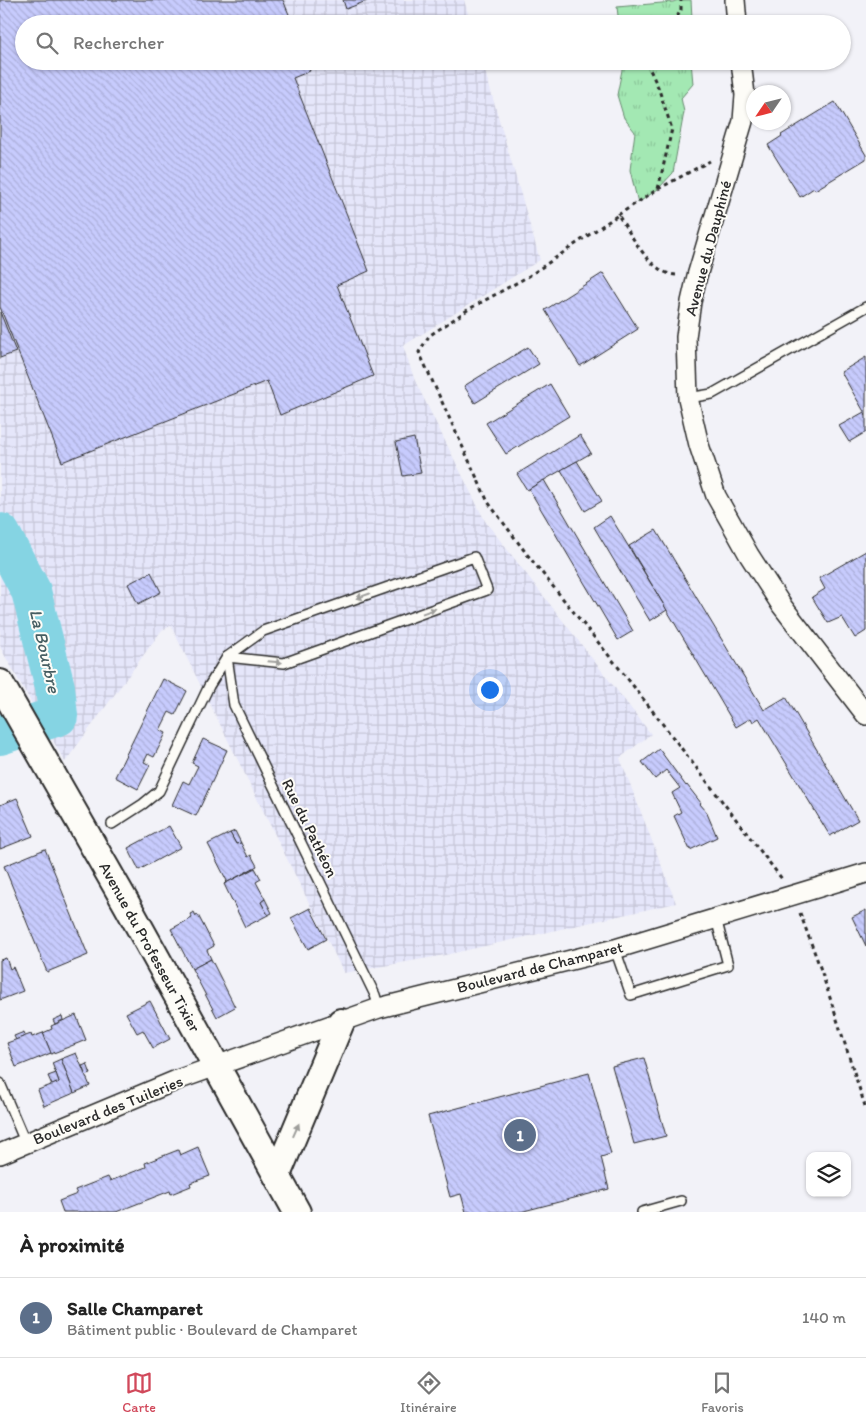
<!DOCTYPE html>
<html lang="fr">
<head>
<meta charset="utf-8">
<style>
	body { margin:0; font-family:Itim,sans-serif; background:#f2f2f2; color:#222 }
	.controls { position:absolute; right:15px; bottom:15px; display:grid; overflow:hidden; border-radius:10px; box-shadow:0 1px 4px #0004 }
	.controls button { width:45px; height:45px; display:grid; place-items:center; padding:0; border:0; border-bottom:1px solid #e0e0e0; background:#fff; color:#222; font:25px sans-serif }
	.compass { position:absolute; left:746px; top:85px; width:45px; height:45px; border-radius:50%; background:#fff; box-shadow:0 1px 4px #0004; rotate:235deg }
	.you { position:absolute; left:489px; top:689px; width:18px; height:18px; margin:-12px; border:4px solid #fff; border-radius:50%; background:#1a73e8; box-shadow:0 0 0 8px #1a73e833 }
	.badge { display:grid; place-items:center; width:32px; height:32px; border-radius:50%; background:#d1495b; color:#fff; font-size:16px; font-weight:700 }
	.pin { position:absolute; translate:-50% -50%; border:2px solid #fff; box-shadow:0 1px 5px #0006 }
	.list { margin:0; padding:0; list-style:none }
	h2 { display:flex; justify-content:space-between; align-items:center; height:65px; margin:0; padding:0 20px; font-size:21px }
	h2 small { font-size:16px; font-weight:400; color:#767676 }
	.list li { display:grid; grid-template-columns:32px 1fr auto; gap:15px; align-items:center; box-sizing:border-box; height:80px; padding:0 20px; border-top:1px solid #e0e0e0 }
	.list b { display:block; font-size:19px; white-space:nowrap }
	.list p { margin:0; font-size:16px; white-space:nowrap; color:#767676 }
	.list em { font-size:16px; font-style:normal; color:#767676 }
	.icon { flex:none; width:28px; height:28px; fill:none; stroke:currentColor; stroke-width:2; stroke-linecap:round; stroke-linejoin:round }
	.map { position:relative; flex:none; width:866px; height:1212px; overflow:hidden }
	.search { position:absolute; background:#fff; box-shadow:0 1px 4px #0004; left:15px; right:15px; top:15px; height:55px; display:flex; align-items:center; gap:12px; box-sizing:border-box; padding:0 18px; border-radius:28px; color:#767676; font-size:19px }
	.sheet { height:145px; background:#fff }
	nav { display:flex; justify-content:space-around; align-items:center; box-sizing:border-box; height:70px; border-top:1px solid #e0e0e0; background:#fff; font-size:14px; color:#767676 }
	nav a { display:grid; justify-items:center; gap:2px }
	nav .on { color:#d1495b }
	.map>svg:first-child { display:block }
	.industrial { fill:url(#industrial-grid) }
	.park { fill:url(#park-tufts); stroke:#678a6f }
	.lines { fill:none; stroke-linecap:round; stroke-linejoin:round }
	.river { stroke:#85d4e3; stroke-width:40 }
	.building { fill:url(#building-back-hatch); stroke:#2b2b2b }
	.lane-casing { stroke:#2b2b2b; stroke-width:12 }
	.street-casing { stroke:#2b2b2b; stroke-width:22 }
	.secondary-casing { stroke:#2b2b2b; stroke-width:30 }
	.path { stroke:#2b2b2b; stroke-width:3; stroke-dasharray:4 4; stroke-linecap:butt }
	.lane { stroke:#fdfcf7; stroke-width:9 }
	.street { stroke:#fdfcf7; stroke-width:19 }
	.secondary { stroke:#fdfcf7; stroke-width:26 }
	.oneway { fill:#9e9e9b }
	.labels { text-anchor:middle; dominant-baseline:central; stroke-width:4; stroke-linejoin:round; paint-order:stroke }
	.street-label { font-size:16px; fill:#2b2b2b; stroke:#fdfcf7 }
	.water-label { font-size:18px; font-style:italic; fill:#465e62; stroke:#fdfcf7 }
</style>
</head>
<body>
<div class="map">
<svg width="866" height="1212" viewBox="0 0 866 1212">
	<defs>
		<pattern id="industrial-grid" width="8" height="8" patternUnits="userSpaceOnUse" patternTransform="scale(1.25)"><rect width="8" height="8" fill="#e5e6fa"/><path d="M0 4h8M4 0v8" fill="none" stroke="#c5c5d6"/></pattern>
		<pattern id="park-tufts" width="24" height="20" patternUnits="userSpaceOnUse" patternTransform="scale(1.25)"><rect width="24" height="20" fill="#a3e8b3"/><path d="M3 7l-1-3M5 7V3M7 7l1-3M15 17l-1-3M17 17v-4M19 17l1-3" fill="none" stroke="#8cc79a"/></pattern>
		<pattern id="building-back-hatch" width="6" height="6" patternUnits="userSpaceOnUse" patternTransform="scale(1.25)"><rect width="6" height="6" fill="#c7cbfd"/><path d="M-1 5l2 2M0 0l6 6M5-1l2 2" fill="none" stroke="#abaed9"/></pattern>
	</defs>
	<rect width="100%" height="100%" fill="#f2f2f8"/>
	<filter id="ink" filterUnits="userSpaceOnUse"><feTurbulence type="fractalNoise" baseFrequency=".02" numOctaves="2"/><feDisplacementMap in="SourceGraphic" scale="10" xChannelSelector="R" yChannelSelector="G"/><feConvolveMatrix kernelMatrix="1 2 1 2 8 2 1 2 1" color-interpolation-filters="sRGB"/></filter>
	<g filter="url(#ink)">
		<!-- industrial -->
		<path class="industrial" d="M0 0H464L471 24H24V61H482L540 260 403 346 415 381 485 521 651 734 620 758 676 903 445 955 344 973 171 626 162 630 65 762 0 647Z"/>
		<!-- park -->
		<g class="park">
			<path d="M678 0H691L692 18 687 24H619L617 7 673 2Z"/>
			<path d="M629 61H691L693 84 681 98 684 112 673 173 658 189 638 203 630 170 635 132 624 118 617 95 622 70Z"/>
		</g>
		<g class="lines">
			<!-- river -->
			<path class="river" d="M0 533 31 591 55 687 58 716 0 735"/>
		</g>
		<!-- building -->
		<g class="building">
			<path d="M0 0H283L293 24H24V61H306L310 71 293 78 369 271 337 285 373 376 280 415 267 381 62 462 0 307Z"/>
			<path d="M343 0H369L346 9Z"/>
			<path d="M835 102 866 155V159L815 190 814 188 800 197 768 145 782 136 781 135Z"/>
			<path d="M603 273 638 329 580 366 545 310Z"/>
			<path d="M0 312 16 352 0 358Z"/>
			<path d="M528 347 539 364 475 403 464 386Z"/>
			<path d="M866 357V415L841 372Z"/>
			<path d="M550 384 569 416 506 454 486 423Z"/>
			<path d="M864 412 866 415V432L849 442 839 426Z"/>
			<path d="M580 435 591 453 527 490 517 474Z"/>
			<path d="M414 438 421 473 403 476 396 442Z"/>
			<path d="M577 461 602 501 585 511 561 470Z"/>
			<path d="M544 480 633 631 618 640 529 489Z"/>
			<path d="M610 516 667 610 650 621 594 527Z"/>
			<path d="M656 530 764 710 786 697 858 820 830 836 759 718 753 722 751 718 736 727 629 546Z"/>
			<path d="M866 551V631L855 638 842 617 828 623 812 597 825 589 819 578Z"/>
			<path d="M151 572 161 592 138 604 128 584Z"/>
			<path d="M163 679 187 691 175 715 169 712 160 730 166 733 154 757 148 754 144 762 150 765 138 789 115 777Z"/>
			<path d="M203 739 227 750 196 816 172 805 183 781 189 784 198 766 192 763Z"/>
			<path d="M659 749 686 786 687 785 701 803 700 804 706 811 717 837 690 850 674 816 681 812 672 793 680 788 666 770 655 779 642 762Z"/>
			<path d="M17 798 33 836 0 849V805Z"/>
			<path d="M169 826 181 847 139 870 128 848Z"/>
			<path d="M235 831 241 843 236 844 230 833Z"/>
			<path d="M230 833 236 844 241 843 248 857 251 855 257 866 224 884 227 881 208 844Z"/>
			<path d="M45 849 88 955 47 972 4 866Z"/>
			<path d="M255 868 261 879 256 882 265 899 261 902 268 915 245 927 224 884Z"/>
			<path d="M265 899 272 913 268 915 261 902Z"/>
			<path d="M310 908 326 939 308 949 291 918Z"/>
			<path d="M866 910V946L852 917Z"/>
			<path d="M194 912 196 916 198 915 214 946 207 950 211 959 192 969 171 929 192 918 190 914Z"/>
			<path d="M6 958 10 969 13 967 23 991 0 1000V960Z"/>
			<path d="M211 959 235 1007 217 1017 192 969Z"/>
			<path d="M150 1001 170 1039 153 1048 143 1030 137 1033 126 1013Z"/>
			<path d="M76 1015 86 1040 51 1054 43 1033 52 1029 51 1026Z"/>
			<path d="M62 1016 63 1020 55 1024 53 1020Z"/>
			<path d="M24 1032 25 1036 16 1040 14 1036Z"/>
			<path d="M43 1033 51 1053 16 1067 7 1043 31 1034 32 1037Z"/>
			<path d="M76 1053 90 1086 74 1093 61 1059Z"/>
			<path d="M644 1058 666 1136 634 1144 612 1066Z"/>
			<path d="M61 1059 74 1093 44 1106 38 1090 59 1082 52 1063Z"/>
			<path d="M87 1064 91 1074 86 1076 82 1066Z"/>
			<path d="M56 1073 59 1082 52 1085 48 1076Z"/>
			<path d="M589 1073 611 1154 601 1157 609 1189 520 1212H466L461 1194 450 1197 428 1116Z"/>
			<path d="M198 1147 210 1176 190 1183 191 1186 171 1194 170 1191 116 1212H63L59 1201 77 1194 75 1190 108 1177 110 1181 146 1167 145 1163 178 1150 180 1155Z"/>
		</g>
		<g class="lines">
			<defs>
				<g id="lane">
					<path d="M688 398 712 394 866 307"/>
					<path d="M227 657 234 705 375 995 379 1008"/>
					<path d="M112 824 143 804 159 791 209 686 227 657 263 631 474 557 487 590 284 663 227 657"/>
					<path d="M615 949 631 995 728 965 716 918"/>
					<path d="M0 1083 26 1144"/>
					<path d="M642 1212 681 1201"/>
				</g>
				<g id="street">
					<path d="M735 0 737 24"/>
					<path d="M741 61 745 95 743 121 697 276 691 302 686 337 688 398 699 445 716 496 749 555 782 606 866 715"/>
					<path d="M0 1154 177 1080 379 1008 615 949 866 873"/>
				</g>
				<g id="secondary">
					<path d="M0 683 126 903 297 1212"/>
					<path d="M277 1175 341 1022"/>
				</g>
			</defs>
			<!-- lane casing -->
			<use href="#lane" class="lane-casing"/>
			<!-- street casing -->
			<use href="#street" class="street-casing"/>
			<!-- secondary casing -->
			<use href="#secondary" class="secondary-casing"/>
			<!-- path -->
			<g class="path">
				<path d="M673 24 681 10V0"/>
				<path d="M658 189 710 161"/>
				<path d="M618 215 658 189 672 129 658 87 646 61"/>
				<path d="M676 275C650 274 632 235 618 215L529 276 469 309 429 336 419 352 488 502 526 553 631 683 782 879"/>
				<path d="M800 913 821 970 866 1109"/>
			</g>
			<!-- lane -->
			<use href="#lane" class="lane"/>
			<!-- street -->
			<use href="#street" class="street"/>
			<!-- secondary -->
			<use href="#secondary" class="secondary"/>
		</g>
		<!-- one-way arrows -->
		<defs><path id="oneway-solid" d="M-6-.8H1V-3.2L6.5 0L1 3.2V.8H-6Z" transform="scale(1.25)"/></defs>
		<g class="oneway">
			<use href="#oneway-solid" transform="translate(363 596) rotate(161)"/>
			<use href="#oneway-solid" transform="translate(429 611) rotate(-20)"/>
			<use href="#oneway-solid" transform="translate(275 662) rotate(5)"/>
			<use href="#oneway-solid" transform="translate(296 1130) rotate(-66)"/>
		</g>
	</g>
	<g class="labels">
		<!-- street labels -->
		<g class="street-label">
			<text transform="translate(708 248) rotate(-75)">Avenue du Dauphiné</text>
			<text transform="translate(310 828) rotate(64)">Rue du Pathéon</text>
			<text transform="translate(150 947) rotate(61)">Avenue du Professeur Tixier</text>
			<text transform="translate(540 967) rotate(-14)">Boulevard de Champaret</text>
			<text transform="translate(108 1110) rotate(-22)">Boulevard des Tuileries</text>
		</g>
		<!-- water labels -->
		<g class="water-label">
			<text transform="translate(45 651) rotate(77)">La Bourbre</text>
		</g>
	</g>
</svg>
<div class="controls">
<button><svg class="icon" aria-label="layers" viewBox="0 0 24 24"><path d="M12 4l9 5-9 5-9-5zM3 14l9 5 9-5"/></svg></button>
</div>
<svg class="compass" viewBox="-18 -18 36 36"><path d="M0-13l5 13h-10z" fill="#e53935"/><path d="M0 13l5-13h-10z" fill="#767676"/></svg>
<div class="you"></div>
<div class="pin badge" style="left:520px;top:1135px;background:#5c6f8a">1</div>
<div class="search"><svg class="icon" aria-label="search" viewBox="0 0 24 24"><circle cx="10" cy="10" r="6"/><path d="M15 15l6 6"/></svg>Rechercher</div>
</div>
<section class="sheet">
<h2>À proximité<small></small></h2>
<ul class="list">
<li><span class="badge" style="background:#5c6f8a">1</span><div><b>Salle Champaret</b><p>Bâtiment public · Boulevard de Champaret</p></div><em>140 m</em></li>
</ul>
</section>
<nav>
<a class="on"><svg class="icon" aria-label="map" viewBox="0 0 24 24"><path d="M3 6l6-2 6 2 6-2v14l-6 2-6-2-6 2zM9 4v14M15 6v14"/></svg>Carte</a>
<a><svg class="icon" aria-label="directions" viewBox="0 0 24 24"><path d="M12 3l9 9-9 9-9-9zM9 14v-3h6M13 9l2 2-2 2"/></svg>Itinéraire</a>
<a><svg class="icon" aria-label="saved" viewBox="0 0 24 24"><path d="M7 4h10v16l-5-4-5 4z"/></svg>Favoris</a>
</nav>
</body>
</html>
